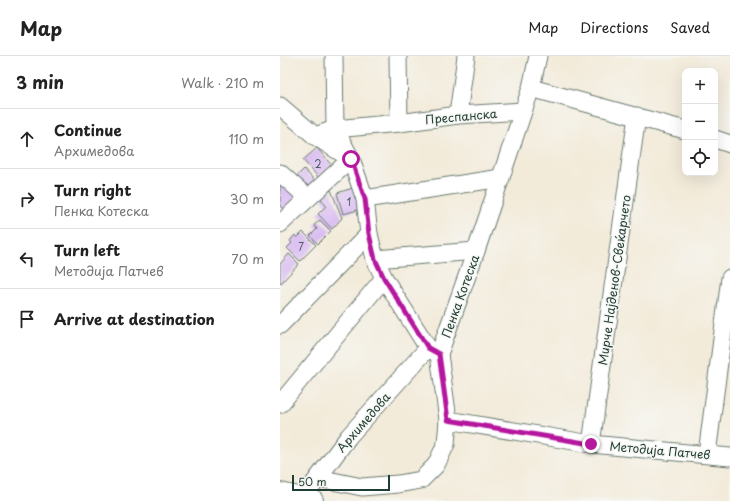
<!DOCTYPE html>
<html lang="en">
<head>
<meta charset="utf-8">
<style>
	body { margin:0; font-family:"Playpen Sans",sans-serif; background:#f6f6f6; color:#222 }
	.controls { position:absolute; right:12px; top:12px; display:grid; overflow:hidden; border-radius:8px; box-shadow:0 4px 16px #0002 }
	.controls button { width:36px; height:36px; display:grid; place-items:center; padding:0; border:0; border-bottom:1px solid #e0e0e0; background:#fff; color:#222; font:20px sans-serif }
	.scale { position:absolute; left:12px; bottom:10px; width:98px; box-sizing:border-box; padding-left:4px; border:2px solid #1f3d34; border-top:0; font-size:11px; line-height:14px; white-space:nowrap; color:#1f3d34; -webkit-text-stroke:3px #f6f6f2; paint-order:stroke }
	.stop { position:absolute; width:12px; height:12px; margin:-9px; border:3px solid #b5179e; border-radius:50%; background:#fff }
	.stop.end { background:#b5179e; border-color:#fff; box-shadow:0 1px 4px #0008 }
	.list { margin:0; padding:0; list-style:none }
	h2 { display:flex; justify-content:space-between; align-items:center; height:52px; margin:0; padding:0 16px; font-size:17px }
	h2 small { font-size:13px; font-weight:400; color:#767676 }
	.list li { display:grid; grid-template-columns:26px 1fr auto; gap:12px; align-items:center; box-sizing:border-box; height:60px; padding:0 16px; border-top:1px solid #e0e0e0 }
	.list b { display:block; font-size:15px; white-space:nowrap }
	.list p { margin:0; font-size:13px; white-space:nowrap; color:#767676 }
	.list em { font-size:13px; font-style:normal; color:#767676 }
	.icon { flex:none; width:22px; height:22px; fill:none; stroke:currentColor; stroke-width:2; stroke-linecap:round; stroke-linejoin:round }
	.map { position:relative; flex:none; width:450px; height:445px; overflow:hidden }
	header { display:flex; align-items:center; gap:24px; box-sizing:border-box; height:56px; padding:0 20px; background:#fff; border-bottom:1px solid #e0e0e0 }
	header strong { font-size:19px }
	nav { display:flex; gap:22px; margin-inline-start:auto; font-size:14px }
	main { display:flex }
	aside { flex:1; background:#fff }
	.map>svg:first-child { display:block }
	.building { fill:#d4b2f1 }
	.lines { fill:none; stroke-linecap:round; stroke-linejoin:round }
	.minor-casing { stroke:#697a6e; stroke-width:19 }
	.major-casing { stroke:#697a6e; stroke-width:24 }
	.minor { stroke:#fff; stroke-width:17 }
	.major { stroke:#fff; stroke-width:22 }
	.route { stroke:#b5179e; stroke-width:5 }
	.labels { text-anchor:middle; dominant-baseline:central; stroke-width:3; stroke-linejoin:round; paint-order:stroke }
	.number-label { font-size:10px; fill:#4c5a63 }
	.street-label { font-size:12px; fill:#1f3d34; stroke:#f6f6f2 }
</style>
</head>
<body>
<header>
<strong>Map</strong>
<nav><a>Map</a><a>Directions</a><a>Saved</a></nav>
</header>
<main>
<aside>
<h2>3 min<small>Walk · 210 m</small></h2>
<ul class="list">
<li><svg class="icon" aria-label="ahead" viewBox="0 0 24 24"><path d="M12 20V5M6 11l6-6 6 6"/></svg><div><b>Continue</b><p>Архимедова</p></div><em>110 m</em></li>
<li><svg class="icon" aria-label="right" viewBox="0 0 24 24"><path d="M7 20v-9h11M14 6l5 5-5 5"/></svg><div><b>Turn right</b><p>Пенка Котеска</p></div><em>30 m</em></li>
<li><svg class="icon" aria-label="left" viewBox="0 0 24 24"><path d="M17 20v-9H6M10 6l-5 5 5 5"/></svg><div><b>Turn left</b><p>Методиjа Патчев</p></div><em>70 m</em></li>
<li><svg class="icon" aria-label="arrive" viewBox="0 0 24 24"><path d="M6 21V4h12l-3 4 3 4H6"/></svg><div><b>Arrive at destination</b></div></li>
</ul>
</aside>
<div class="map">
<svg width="450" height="445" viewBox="0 0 450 445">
	<rect width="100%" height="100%" fill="#f6f6f2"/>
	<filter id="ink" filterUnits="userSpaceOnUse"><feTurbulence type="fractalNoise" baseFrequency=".025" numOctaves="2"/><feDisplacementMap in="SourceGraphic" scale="8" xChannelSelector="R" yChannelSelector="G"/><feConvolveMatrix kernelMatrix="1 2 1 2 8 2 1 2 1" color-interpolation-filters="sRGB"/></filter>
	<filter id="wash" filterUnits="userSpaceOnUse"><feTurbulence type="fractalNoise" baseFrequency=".012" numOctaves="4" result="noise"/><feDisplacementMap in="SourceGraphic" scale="16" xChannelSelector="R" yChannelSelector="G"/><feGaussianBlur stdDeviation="0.9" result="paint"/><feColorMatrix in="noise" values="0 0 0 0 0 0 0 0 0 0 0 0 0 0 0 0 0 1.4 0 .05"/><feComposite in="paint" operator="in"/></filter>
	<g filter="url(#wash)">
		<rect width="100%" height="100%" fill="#f3ebda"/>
		<g id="blocks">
			<!-- building -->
			<g class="building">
				<path d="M37 92 53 111 40 123 23 104Z"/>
				<path d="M24 113 36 126 24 137 12 125Z"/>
				<path d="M4 127 19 142 5 155 0 150V130Z"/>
				<path d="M76 131 82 153 63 158 57 137Z"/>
				<path d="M51 134 62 162 52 173 38 158 46 150 40 141Z"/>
				<path d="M40 164 51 175 38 188 30 180 37 173 34 169Z"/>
				<path d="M23 176 36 189 20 205 7 192 12 187 10 185 15 179 17 182Z"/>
				<path d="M9 198 19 208 1 227 0 226V208Z"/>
			</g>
		</g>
	</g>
	<g filter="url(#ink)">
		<use href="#blocks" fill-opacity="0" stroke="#697a6e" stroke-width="1"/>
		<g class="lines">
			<defs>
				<g id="minor">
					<path d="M54 0 55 73 71 103 85 143 89 178 95 203 104 222 148 292 159 298"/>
					<path d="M118 0 119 67"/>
					<path d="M251 32 405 74"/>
					<path d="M0 50 35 80 71 103 0 168"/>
					<path d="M178 59 186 0"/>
					<path d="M35 80 55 73 119 67 178 59 243 55"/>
					<path d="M435 83 450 88"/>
					<path d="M0 117 28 142"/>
					<path d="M85 143 221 122"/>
					<path d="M95 203 196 195"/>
					<path d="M0 269 89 178"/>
					<path d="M0 348 104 222"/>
					<path d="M168 364 311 388 450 401"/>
					<path d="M311 388 357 60"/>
					<path d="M427 398 450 222"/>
					<path d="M38 422 82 431 118 428 141 424 156 409 166 388 168 364 159 298 196 195 251 32 258 0"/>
					<path d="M32 430 69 380 148 292"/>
				</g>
				<path id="major" d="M0 438 32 445"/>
			</defs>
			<!-- minor casing -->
			<use href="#minor" class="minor-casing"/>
			<!-- major casing -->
			<use href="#major" class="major-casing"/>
			<!-- minor -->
			<use href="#minor" class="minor"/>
			<!-- major -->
			<use href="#major" class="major"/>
		</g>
	</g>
	<g class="lines" filter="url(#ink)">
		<!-- route -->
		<path class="route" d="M71 103 85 143 89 178 95 203 104 222 148 292 159 298 168 364 311 388"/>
	</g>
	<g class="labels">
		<!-- number labels -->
		<g class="number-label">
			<text x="38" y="107">2</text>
			<text x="69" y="145">1</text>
			<text x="21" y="190">7</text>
		</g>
		<!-- street labels -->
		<g class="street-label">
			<text transform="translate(181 60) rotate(-5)">Преспанска</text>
			<text transform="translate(334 224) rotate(-82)">Мирче Најденов-Свеќарчето</text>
			<text transform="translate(180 240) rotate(-70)">Пенка Котеска</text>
			<text transform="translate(83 366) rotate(-49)">Архимедова</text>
			<text transform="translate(380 394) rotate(5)">Методиjа Патчев</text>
		</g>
	</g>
</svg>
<div class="controls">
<button>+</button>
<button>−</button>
<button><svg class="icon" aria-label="locate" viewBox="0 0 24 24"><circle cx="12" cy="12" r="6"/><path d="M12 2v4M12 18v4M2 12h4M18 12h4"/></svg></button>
</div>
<div class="scale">50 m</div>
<div class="stop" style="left:71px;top:103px"></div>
<div class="stop end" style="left:311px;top:388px"></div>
</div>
</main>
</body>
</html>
